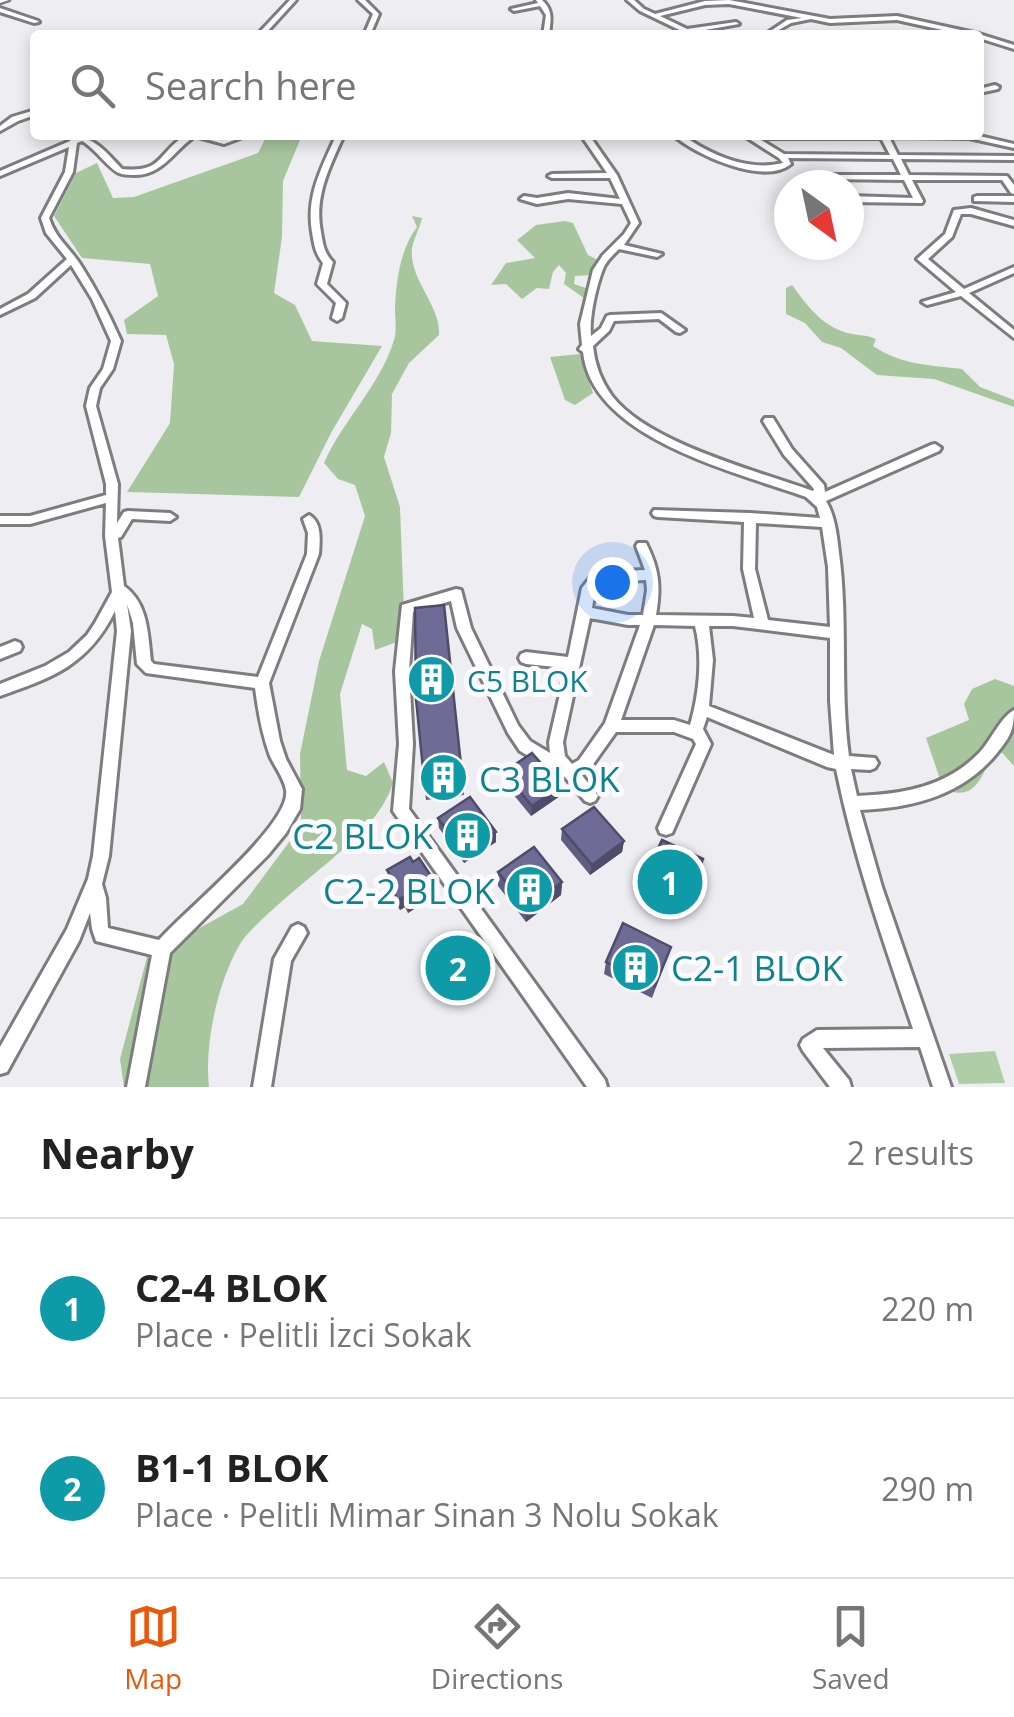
<!DOCTYPE html>
<html lang="en">
<head>
<meta charset="utf-8">
<style>
	body { margin:0; font-family:"Open Sans",sans-serif; background:#f2f2f2; color:#222 }
	.compass { position:absolute; left:774px; top:170px; width:90px; height:90px; border-radius:50%; background:#fff; box-shadow:0 5px 15px #0003; rotate:147deg }
	.you { position:absolute; left:612px; top:582px; width:35px; height:35px; margin:-25px; border:8px solid #fff; border-radius:50%; background:#1a73e8; box-shadow:0 0 0 15px #1a73e833 }
	.badge { display:grid; place-items:center; width:65px; height:65px; border-radius:50%; background:#ea580c; color:#fff; font-size:32px; font-weight:700 }
	.pin { position:absolute; translate:-50% -50%; border:5px solid #fff; box-shadow:0 2px 10px #0006 }
	.list { margin:0; padding:0; list-style:none }
	h2 { display:flex; justify-content:space-between; align-items:center; height:130px; margin:0; padding:0 40px; font-size:42px }
	h2 small { font-size:32px; font-weight:400; color:#767676 }
	.list li { display:grid; grid-template-columns:65px 1fr auto; gap:30px; align-items:center; box-sizing:border-box; height:180px; padding:0 40px; border-top:2px solid #e0e0e0 }
	.list b { display:block; font-size:38px; white-space:nowrap }
	.list p { margin:0; font-size:32px; white-space:nowrap; color:#767676 }
	.list em { font-size:32px; font-style:normal; color:#767676 }
	.icon { flex:none; width:55px; height:55px; fill:none; stroke:currentColor; stroke-width:2; stroke-linecap:round; stroke-linejoin:round }
	.map { position:relative; flex:none; width:1014px; height:1087px; overflow:hidden }
	.search { position:absolute; background:#fff; box-shadow:0 5px 15px #0003; left:30px; right:30px; top:30px; height:110px; display:flex; align-items:center; gap:25px; box-sizing:border-box; padding:0 35px; border-radius:10px; color:#767676; font-size:38px }
	.sheet { height:490px; background:#fff }
	nav { display:flex; justify-content:space-around; align-items:center; box-sizing:border-box; height:140px; border-top:2px solid #e0e0e0; background:#fff; font-size:28px; color:#767676 }
	nav a { display:grid; justify-items:center; gap:5px }
	nav .on { color:#ea580c }
	.map>svg:first-child { display:block }
	.green { fill:#afcda6 }
	.forest { fill:#a8c69e }
	.lines { fill:none; stroke-linecap:round; stroke-linejoin:round }
	.minor-casing { stroke:#7d7d80; stroke-width:6 }
	.major-casing { stroke:#7d7d80; stroke-width:5 }
	.minor { fill:#fff; fill-rule:evenodd }
	.major { fill:#fff; fill-rule:evenodd }
	.wall { fill:#5f5d81 }
	.shaded-wall { fill:#4d4c69 }
	.building { fill:#6e6c96; stroke:#4d4c69; stroke-width:2.5 }
	.labels { text-anchor:middle; dominant-baseline:central; stroke-width:10; stroke-linejoin:round; paint-order:stroke }
	.culture-label { font-size:30px; fill:#0d838f; stroke:#fbfbff; text-anchor:start }
	.near-culture-label { font-size:35px; fill:#0d838f; stroke:#fbfbff; text-anchor:start }
</style>
</head>
<body>
<div class="map">
<svg width="1014" height="1087" viewBox="0 0 1014 1087">
	<rect width="100%" height="100%" fill="#eeeef2"/>
	<!-- green -->
	<path class="green" d="M995 1051 1005 1083 959 1084 949 1054Z"/>
	<!-- forest -->
	<g class="forest">
		<path d="M267 135H302L283 181 282 237 274 293 295 305 312 341 382 346 331 433 299 497 127 492 170 423 174 364 166 335 127 334 124 320 158 296 150 264 82 258 54 216 76 173 97 163 113 198 134 197 258 153Z"/>
		<path d="M412 216 422 218C420 228 413 240 412 249 409 280 441 305 439 335L409 363 392 394 391 433 384 457 400 507 404 610 397 642 375 650 372 629 362 624 340 694 347 770 366 776 384 762 393 783C383 815 356 838 331 860 312 876 250 926 240 944 218 982 204 1044 209 1087H124L120 1059 147 957 243 904 301 826 300 754 319 661 365 516 355 485 338 479 324 463C343 420 380 386 394 340 397 331 395 319 395 309 396 282 400 249 417 227Z"/>
		<path d="M565 221 573 223 588 255 598 260 591 275 575 276 574 284 589 289 584 298 564 284 566 273 559 265 553 272 549 289 537 288 522 299 506 284 491 285 506 263 535 258 517 240 536 225Z"/>
		<path d="M792 285C809 308 824 329 853 334 863 336 867 335 876 339L873 346C901 365 930 365 962 369L980 387 1014 400V407L934 379 877 375 841 348 822 342 805 323 786 314V288Z"/>
		<path d="M580 354 593 393 575 405 565 400 550 357Z"/>
		<path d="M995 679 1014 686V766L997 747C983 769 978 806 943 788L926 738 969 720 964 704 972 689Z"/>
	</g>
	<g class="lines">
		<defs>
			<g id="minor">
				<path d="M290 0H296L264 35H257Z"/>
				<path d="M358 0H365L379 14 370 35H364L373 14Z"/>
				<path d="M536 0H542C553 10 551 20 549 35H543L546 15 540 6 514 11 511 9 538 3Z"/>
				<path d="M627 0H634L644 9 655 14 705 1 729 0 830 19 897 16 979 34 1014 45V49L979 38V35H965L897 20 830 23 811 19 791 23 777 31 788 35H777L769 32 787 20 802 18 729 4 705 5 660 16 687 29 736 22 739 24 694 32 698 35H690L640 11Z"/>
				<path d="M0 8 38 21 39 22 34 23 0 12Z"/>
				<path d="M995 85 999 87 998 89 979 93V89Z"/>
				<path d="M35 110V115L18 121 0 131V126L12 117Z"/>
				<path d="M186 135H207L224 140 237 135H248L224 144 195 136C174 150 163 175 135 175 130 175 124 175 119 173 108 168 96 149 82 141L77 143 73 172 49 218C56 239 68 246 80 264 96 289 109 314 121 341L113 369 100 388 96 406 118 484 117 523 124 512 128 511 170 513 176 517 170 521 132 519 121 537 118 538 124 586C148 603 148 634 151 661L154 664 258 677 307 554 308 533 303 519 309 515C322 522 320 540 319 554L269 683 280 741 286 759 302 789 300 809 286 833 268 855 170 953 145 1087H127L152 955 96 941 92 929 90 913 79 941 7 1072 0 1074V1047L67 929 88 879 93 856 117 631 115 611C88 665 54 677 0 696V684L45 666 69 652 87 635 95 623 112 592 105 536 106 503 30 524H0V516H30L106 495V484L86 406 90 388 103 369 111 341 92 299 71 265 35 298 0 315V309L28 294 67 259 46 233 41 218 65 172 69 147 0 176V171L70 141 71 136C94 136 106 152 122 169 164 173 157 153 186 135ZM127 604 133 623 137 664 146 673 255 688C258 711 262 734 270 756 275 767 284 778 286 790 292 824 183 912 159 940L108 928 106 898 102 884 109 856 131 631Z"/>
				<path d="M332 135H341L343 137C329 168 314 197 321 232 323 244 324 253 333 262L327 284 346 303 342 318 337 321 332 318 336 303 317 284 323 263C315 253 314 244 312 232 306 197 321 169 335 138Z"/>
				<path d="M581 135H589L617 175 639 223 624 245 662 254 657 257 619 249C613 255 606 261 603 269 596 287 589 318 591 336L601 328 607 316 610 315 661 313 685 330 680 333 676 332 659 319 614 321 609 331 593 346C595 365 601 381 612 396 648 443 757 471 813 491L814 489 784 455 763 421 765 418H773L792 449 824 485 825 492 931 445 935 444 941 448 939 451 826 501C835 516 837 535 839 553 848 620 840 689 849 756L875 758 878 763 875 768 870 770 851 769 857 796C903 794 947 787 980 752 992 739 1000 718 1014 710 1014 730 1010 737 997 753 963 795 913 808 860 810L882 887 951 1087H933L920 1047 823 1048 849 1080 851 1087H830L803 1051 800 1045 803 1039 817 1030 913 1029C884 943 854 858 836 769L827 767 707 717 703 729 711 744 672 833 666 835 660 833 658 828 696 744 693 739 674 732H616L589 770 581 774 598 796 595 801 590 803 585 801 565 777 520 751 508 733 457 628 451 601 413 612 409 671 413 744 409 809 605 1080 607 1087H587L393 811 399 744 395 671 402 605 456 589 461 590 471 628 518 725 530 741 550 753 549 742 566 668 526 664 521 662 519 658 521 654 526 652 568 657 582 588 593 574 598 572 645 570 636 546 638 543H646C659 569 661 586 656 615L733 616 754 618 743 569 744 522 658 517 654 516 652 513 654 510 750 513 820 518 817 507 806 497C737 472 592 439 583 352L579 349 582 345 580 324 593 270 603 255 624 234 631 223 622 204 568 199 537 204 520 199 524 196 537 198 568 193 620 199 610 178H552L548 176 552 174 607 173ZM756 523 822 527 828 567 830 627 768 620 755 569ZM646 580 647 590 643 615H628L592 608 595 589 602 582ZM590 618 628 625H640L605 723 579 760 572 764 565 756 563 742ZM654 625 695 626C703 657 699 694 690 725L674 720H621ZM709 626H733L830 638V701L834 755 709 706 713 660Z"/>
				<path d="M673 135C685 135 692 142 703 148 727 161 756 170 783 163L779 158 743 135H975L1014 144V148L969 138 889 137 898 155 1014 156V160L901 159 909 175 1007 176 1014 185V194L1011 193 1002 180H912L923 201 922 203 849 202V196L913 198 904 180 823 179 819 177 823 175H901L893 159 788 158 791 164C764 186 696 155 673 135ZM758 138H881L890 155 784 154Z"/>
				<path d="M977 196H1014V202L974 201V197Z"/>
				<path d="M971 208 1014 220V226L971 214H961L952 237 928 259 964 289 1014 267V273L969 293 1014 330V338L961 296 927 305 922 302 956 292 917 259 945 234 954 210Z"/>
				<path d="M15 641 20 643 22 647 20 651 0 659V647Z"/>
				<path d="M298 924 304 927 307 933 291 961 271 1087H253L274 959 292 927Z"/>
			</g>
			<path id="major" d="M0 0H9L0 3Z"/>
		</defs>
		<!-- minor casing -->
		<use href="#minor" class="minor-casing"/>
		<!-- major casing -->
		<use href="#major" class="major-casing"/>
		<!-- minor -->
		<use href="#minor" class="minor"/>
		<!-- major -->
		<use href="#major" class="major"/>
	</g>
	<!-- wall -->
	<g class="wall">
		<path d="M444 605 464 795 426 800 416 699Z"/>
		<path d="M504 772 561 786 560 796 531 816 504 783Z"/>
		<path d="M438 818 496 832V842L464 863 439 828Z"/>
		<path d="M562 829 624 841 622 852 590 875 561 840Z"/>
		<path d="M387 870 434 889 430 891 431 898 408 913 405 907 400 910 386 888 384 878 388 875Z"/>
		<path d="M498 872 562 882 561 895 526 922 498 886Z"/>
		<path d="M699 872 683 912 641 892 644 879Z"/>
		<path d="M461 938 483 957V966L481 968V977L457 993 453 986 448 990 433 965 432 956 435 953 434 948Z"/>
		<path d="M671 947 652 998 604 974 606 962Z"/>
	</g>
	<!-- shaded-wall -->
	<g class="shaded-wall">
		<path d="M561 786 560 796 531 816 532 806Z"/>
		<path d="M496 832V842L464 863 463 853Z"/>
		<path d="M624 841 622 852 590 875 592 865Z"/>
		<path d="M433 879 434 889 430 891 431 898 408 913 407 903 427 883Z"/>
		<path d="M562 882 561 895 526 922V909Z"/>
		<path d="M403 897 405 907 400 910 398 900Z"/>
		<path d="M483 957V966L481 968V977L457 993 456 984 477 961Z"/>
		<path d="M452 977 453 986 448 990 447 981Z"/>
	</g>
	<!-- building -->
	<g class="building">
		<path d="M444 605 463 784 425 789 416 699 415 608Z"/>
		<path d="M532 753 561 786 532 806 504 772Z"/>
		<path d="M470 797 496 832 463 853 438 818Z"/>
		<path d="M594 807 624 841 592 865 562 829Z"/>
		<path d="M662 840 703 859 687 899 644 879Z"/>
		<path d="M534 847 562 882 526 909 498 872Z"/>
		<path d="M410 857 413 862 419 858 433 879 427 883 430 888 407 903 403 897 398 900 384 878 390 875 387 870Z"/>
		<path d="M623 923 671 947 655 986 606 962Z"/>
		<path d="M458 932 461 938 468 934 483 957 477 961 481 968 456 984 452 977 447 981 432 956 437 952 434 948Z"/>
	</g>
	<!-- icons -->
	<defs>
		<symbol id="building-disc" viewBox="-11 -11 22 22"><circle r="9.5" fill="#0f9aa8" stroke="#fbfbff"/><path d="M-4-6H4V6H1V3H-1V6H-4ZM-2.5-4.3h1.7v1.8h-1.7ZM.8-4.3h1.7v1.8H.8ZM-2.5-1h1.7V.8h-1.7ZM.8-1h1.7V.8H.8Z" fill="#fff"/></symbol>
	</defs>
	<g fill-rule="evenodd">
		<use href="#building-disc" x="404" y="652" width="55" height="55"/>
		<use href="#building-disc" x="416" y="750" width="55" height="55"/>
		<use href="#building-disc" x="440" y="808" width="55" height="55"/>
		<use href="#building-disc" x="502" y="862" width="55" height="55"/>
		<use href="#building-disc" x="608" y="940" width="55" height="55"/>
	</g>
	<g class="labels">
		<!-- culture labels -->
		<g class="culture-label">
			<text x="467" y="680">C5 BLOK</text>
		</g>
		<!-- near-culture labels -->
		<g class="near-culture-label">
			<text x="479" y="778">C3 BLOK</text>
			<text x="433" y="835" text-anchor="end">C2 BLOK</text>
			<text x="495" y="890" text-anchor="end">C2-2 BLOK</text>
			<text x="671" y="967">C2-1 BLOK</text>
		</g>
	</g>
</svg>
<svg class="compass" viewBox="-18 -18 36 36"><path d="M0-13l5 13h-10z" fill="#e53935"/><path d="M0 13l5-13h-10z" fill="#767676"/></svg>
<div class="you"></div>
<div class="pin badge" style="left:670px;top:882px;background:#0f9aa8">1</div>
<div class="pin badge" style="left:458px;top:968px;background:#0f9aa8">2</div>
<div class="search"><svg class="icon" aria-label="search" viewBox="0 0 24 24"><circle cx="10" cy="10" r="6"/><path d="M15 15l6 6"/></svg>Search here</div>
</div>
<section class="sheet">
<h2>Nearby<small>2 results</small></h2>
<ul class="list">
<li><span class="badge" style="background:#0f9aa8">1</span><div><b>C2-4 BLOK</b><p>Place · Pelitli İzci Sokak</p></div><em>220 m</em></li>
<li><span class="badge" style="background:#0f9aa8">2</span><div><b>B1-1 BLOK</b><p>Place · Pelitli Mimar Sinan 3 Nolu Sokak</p></div><em>290 m</em></li>
</ul>
</section>
<nav>
<a class="on"><svg class="icon" aria-label="map" viewBox="0 0 24 24"><path d="M3 6l6-2 6 2 6-2v14l-6 2-6-2-6 2zM9 4v14M15 6v14"/></svg>Map</a>
<a><svg class="icon" aria-label="directions" viewBox="0 0 24 24"><path d="M12 3l9 9-9 9-9-9zM9 14v-3h6M13 9l2 2-2 2"/></svg>Directions</a>
<a><svg class="icon" aria-label="saved" viewBox="0 0 24 24"><path d="M7 4h10v16l-5-4-5 4z"/></svg>Saved</a>
</nav>
</body>
</html>
